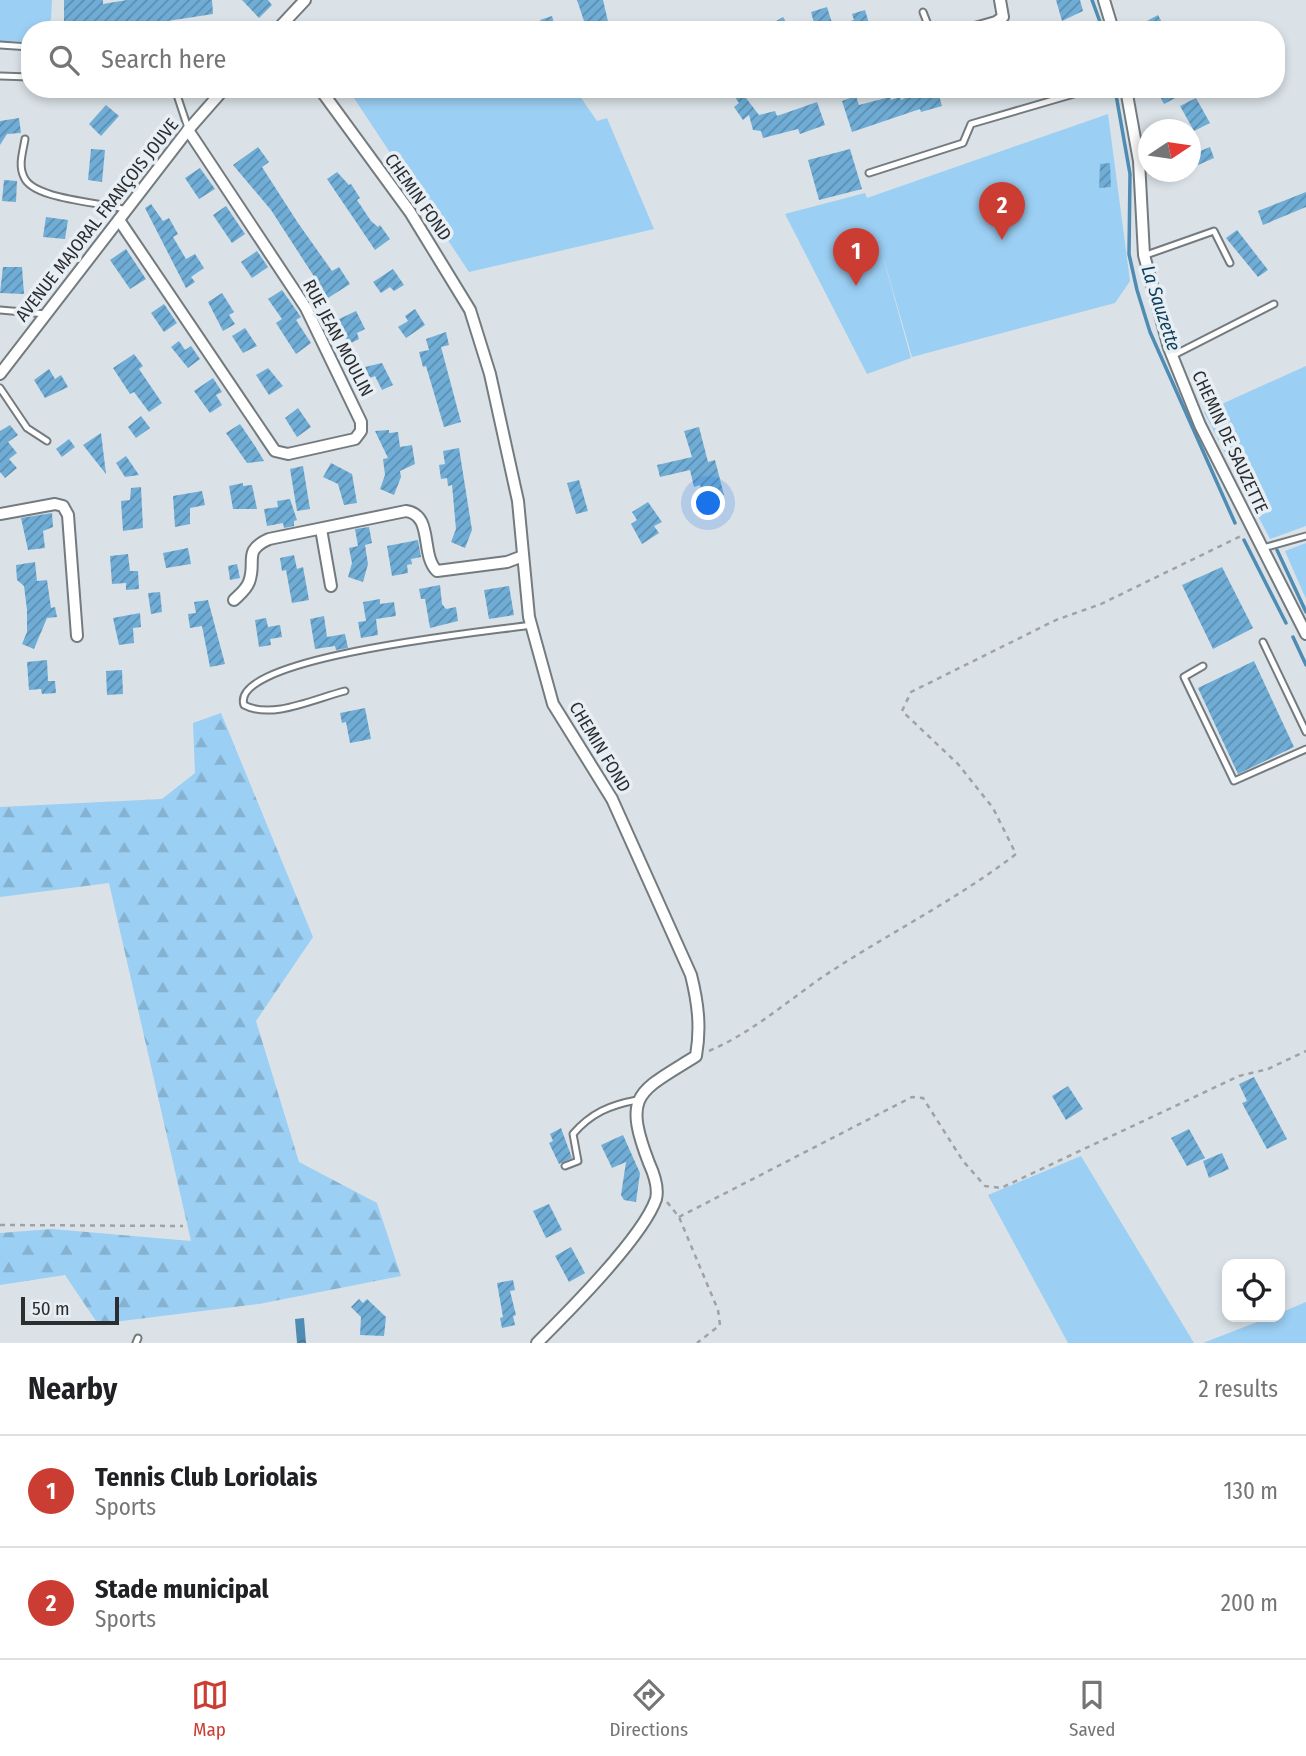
<!DOCTYPE html>
<html lang="en">
<head>
<meta charset="utf-8">
<style>
	body { margin:0; font-family:"Fira Sans Condensed",sans-serif; background:#f2f2f2; color:#202124 }
	.controls { position:absolute; right:21px; bottom:21px; display:grid; overflow:hidden; border-radius:14px; box-shadow:0 4px 10px #0003 }
	.controls button { width:63px; height:63px; display:grid; place-items:center; padding:0; border:0; border-bottom:2px solid #e0e0e0; background:#fff; color:#202124; font:35px sans-serif }
	.compass { position:absolute; left:1138px; top:119px; width:63px; height:63px; border-radius:50%; background:#fff; box-shadow:0 4px 10px #0003; rotate:77deg }
	.scale { position:absolute; left:21px; bottom:18px; width:98px; box-sizing:border-box; padding-left:7px; border:4px solid #2b2d2f; border-top:0; font-size:19px; line-height:24px; white-space:nowrap; color:#2b2d2f; -webkit-text-stroke:5px #e8eff4; paint-order:stroke }
	.you { position:absolute; left:709px; top:504px; width:24px; height:24px; margin:-18px; border:5px solid #fff; border-radius:50%; background:#1a73e8; box-shadow:0 0 0 10px #1a73e833 }
	.badge { display:grid; place-items:center; width:46px; height:46px; border-radius:50%; background:#cb3d33; color:#fff; font-size:23px; font-weight:700 }
	.pin { position:absolute; translate:-50% -58px; filter:drop-shadow(0 2px 4px #0008) }
	.pin::after { content:''; position:absolute; top:37px; width:24px; height:21px; background:inherit; clip-path:polygon(0 0,100% 0,50% 100%) }
	.list { margin:0; padding:0; list-style:none }
	h2 { display:flex; justify-content:space-between; align-items:center; height:91px; margin:0; padding:0 28px; font-size:30px }
	h2 small { font-size:23px; font-weight:400; color:#757577 }
	.list li { display:grid; grid-template-columns:46px 1fr auto; gap:21px; align-items:center; box-sizing:border-box; height:112px; padding:0 28px; border-top:2px solid #e0e0e0 }
	.list b { display:block; font-size:26px; white-space:nowrap }
	.list p { margin:0; font-size:23px; white-space:nowrap; color:#757577 }
	.list em { font-size:23px; font-style:normal; color:#757577 }
	.icon { flex:none; width:38px; height:38px; fill:none; stroke:currentColor; stroke-width:2; stroke-linecap:round; stroke-linejoin:round }
	.map { position:relative; flex:none; width:1306px; height:1343px; overflow:hidden }
	.search { position:absolute; background:#fff; box-shadow:0 4px 10px #0003; left:21px; right:21px; top:21px; height:77px; display:flex; align-items:center; gap:18px; box-sizing:border-box; padding:0 24px; border-radius:28px; color:#757577; font-size:26px }
	.sheet { height:315px; background:#fff }
	nav { display:flex; justify-content:space-around; align-items:center; box-sizing:border-box; height:98px; border-top:2px solid #e0e0e0; background:#fff; font-size:19px; color:#757577 }
	nav a { display:grid; justify-items:center; gap:4px }
	nav .on { color:#cb3d33 }
	.map>svg:first-child { display:block }
	.green { fill:#9bcff3 }
	.forest { fill:url(#forest-firs) }
	.water { fill:url(#water-ripples) }
	.lines { fill:none; stroke-linecap:round; stroke-linejoin:round }
	.stream { stroke:#4f8cb3; stroke-width:3.5 }
	.building { fill:url(#building-hatch) }
	.lane-casing { stroke:#747b7f; stroke-width:9 }
	.street-casing { stroke:#747b7f; stroke-width:14 }
	.path { stroke:#9da3a7; stroke-width:2.5; stroke-dasharray:5 5; stroke-linecap:butt }
	.lane { stroke:#fff; stroke-width:5 }
	.street { stroke:#fff; stroke-width:10 }
	.labels { text-anchor:middle; dominant-baseline:central; stroke-width:7; stroke-linejoin:round; paint-order:stroke }
	.street-label { font-size:18px; fill:#2b2d2f; stroke:#e8eff4 }
	.water-label { font-size:19px; font-style:italic; fill:#0e405c; stroke:#e8eff4 }
</style>
</head>
<body>
<div class="map">
<svg width="1306" height="1343" viewBox="0 0 1306 1343">
	<defs>
		<pattern id="forest-firs" width="22" height="20" patternUnits="userSpaceOnUse" patternTransform="scale(1.75)"><rect width="22" height="20" fill="#9bcff3"/><path d="M5 1l3.5 6h-7zM16 11l3.5 6h-7z" fill="#86b2d1"/></pattern>
		<pattern id="water-ripples" width="26" height="14" patternUnits="userSpaceOnUse" patternTransform="scale(1.75)"><rect width="26" height="14" fill="#4f8cb3"/><path d="M2 4q2-2 4 0t4 0M15 11q2-2 4 0t4 0" fill="none" stroke="#427392"/></pattern>
		<pattern id="building-hatch" width="6" height="6" patternUnits="userSpaceOnUse" patternTransform="scale(1.75)"><rect width="6" height="6" fill="#70add6"/><path d="M-1 1l2-2M0 6l6-6M5 7l2-2" fill="none" stroke="#5c8dae"/></pattern>
	</defs>
	<rect width="100%" height="100%" fill="#dae2e7"/>
	<!-- green -->
	<g class="green">
		<path d="M0 0H52L51 19 45 30H30V42L0 41Z"/>
		<path d="M348 89H575L597 121 607 118 654 229 469 272Z"/>
		<path d="M1108 114 1130 281 1115 303 912 357 878 239 911 358 867 374 785 214 865 193 867 198Z"/>
		<path d="M1306 366V526L1270 539 1204 412Z"/>
		<path d="M1306 543V599L1285 551Z"/>
		<path d="M1081 1156 1194 1343H1068L988 1195Z"/>
		<path d="M1306 1302V1343H1203L1270 1317H1280V1313Z"/>
	</g>
	<!-- forest -->
	<path class="forest" d="M221 713 313 937 256 1021 299 1162 377 1203 401 1276 259 1304 98 1324 65 1275 0 1285V1233L52 1229 191 1241 109 883 0 897V807L162 799 195 773 193 723Z"/>
	<!-- water -->
	<path class="water" d="M304 1318 306 1343H297L295 1319Z"/>
	<g class="lines">
		<!-- stream -->
		<g class="stream">
			<path d="M1092 0 1103 30"/>
			<path d="M1115 89 1130 174 1129 254 1137 290 1150 332 1235 523"/>
			<path d="M1244 540 1286 623"/>
			<path d="M1277 550 1306 612"/>
			<path d="M1293 637 1306 665"/>
		</g>
	</g>
	<!-- building -->
	<g class="building">
		<path d="M64 0H103V4L127 0H212L213 14 135 26V30H64Z"/>
		<path d="M242 0H268L272 5 259 18Z"/>
		<path d="M577 0H603L610 30H587Z"/>
		<path d="M1056 0H1080L1083 11 1062 21Z"/>
		<path d="M827 7 833 26 854 20 852 14 865 10 871 30H816L811 12Z"/>
		<path d="M1158 15 1166 30H1130Z"/>
		<path d="M552 16 556 30H543L540 20Z"/>
		<path d="M783 17 791 30H761Z"/>
		<path d="M729 89H758L746 98 759 115 775 111 777 116 817 102 825 125 800 134 798 129 763 138 761 131 753 130 749 115 743 120 734 107 739 103Z"/>
		<path d="M925 89H937L942 106 921 112 920 109 852 132 842 101 856 96 859 105 890 97 891 100 900 97 901 100Z"/>
		<path d="M1156 89H1192L1164 104Z"/>
		<path d="M1196 98 1210 123 1194 131 1180 106Z"/>
		<path d="M106 105 119 116 101 136 89 124Z"/>
		<path d="M19 118 21 133 7 134 0 145V121Z"/>
		<path d="M258 147 269 162 262 167 298 223 332 271 339 267 350 284 328 298 271 210 233 165Z"/>
		<path d="M1210 147 1214 158 1198 165 1193 154Z"/>
		<path d="M91 149 105 150 102 182 88 180Z"/>
		<path d="M850 149 862 189 819 200 808 160Z"/>
		<path d="M1110 163 1111 187 1099 188 1100 164Z"/>
		<path d="M200 168 215 189 199 199 185 178Z"/>
		<path d="M337 172 349 185 351 184 360 198 357 200 371 221 378 227 380 225 390 239 375 250 327 179Z"/>
		<path d="M4 180 17 181 16 202 2 201Z"/>
		<path d="M1306 192V207L1263 225 1258 211Z"/>
		<path d="M151 204 163 221 169 218 178 234 173 237 186 259 195 254 204 268 191 277 195 282 186 288 145 208Z"/>
		<path d="M226 206 245 234 232 243 213 215Z"/>
		<path d="M46 217 68 220 65 239 43 237Z"/>
		<path d="M1237 230 1268 270 1258 277 1226 238Z"/>
		<path d="M126 249 146 279 130 289 110 260Z"/>
		<path d="M257 251 268 267 252 278 241 262Z"/>
		<path d="M3 267H22L24 294 0 293Z"/>
		<path d="M393 269 404 285 394 291 390 287 381 293 373 282Z"/>
		<path d="M282 290 301 317 296 320 311 343 296 354 276 323 282 319 268 299Z"/>
		<path d="M222 293 234 312 229 315 235 324 223 331 208 302Z"/>
		<path d="M164 304 177 323 164 332 151 313Z"/>
		<path d="M415 309 425 325 406 338 398 327 408 321 405 316Z"/>
		<path d="M356 311 365 329 357 333 359 339 349 344 335 321Z"/>
		<path d="M245 328 257 346 243 353 232 336Z"/>
		<path d="M446 332 449 345 441 347 461 422 444 427 426 366 423 367 419 352 429 350 426 339Z"/>
		<path d="M179 341 185 350 191 346 200 359 188 368 171 347Z"/>
		<path d="M134 354 143 366 139 369 162 403 149 412 134 392 130 394 113 368Z"/>
		<path d="M382 363 393 385 382 390 375 376 370 378 365 367Z"/>
		<path d="M268 368 283 386 269 395 256 375Z"/>
		<path d="M49 369 55 379 61 375 68 387 45 398 34 380Z"/>
		<path d="M213 378 222 392 216 395 222 405 210 413 194 391Z"/>
		<path d="M298 408 311 427 297 437 285 418Z"/>
		<path d="M141 416 150 428 136 438 128 427Z"/>
		<path d="M240 424 255 446 264 461 247 463 226 433Z"/>
		<path d="M10 425 18 435 8 442 17 453 9 459 17 468 5 478 0 472V431Z"/>
		<path d="M699 427 708 462 715 460 724 495 705 501 700 485 694 487 690 470 660 477 657 465 692 457 684 431Z"/>
		<path d="M389 430V433L398 432 400 447 412 445 415 464 400 471 401 477 394 495 380 489 385 475 383 459 388 458 375 431Z"/>
		<path d="M101 433 106 474 83 445Z"/>
		<path d="M69 439 75 447 62 457 56 449Z"/>
		<path d="M459 448 472 530 465 548 451 542 456 529 452 485 448 486 447 478 441 479 439 465 445 464 443 451Z"/>
		<path d="M126 456 139 475 125 477 116 463Z"/>
		<path d="M331 463 352 474 357 503 344 505 338 484 323 477Z"/>
		<path d="M303 466 310 509 297 511 290 469Z"/>
		<path d="M579 480 588 511 576 514 567 483Z"/>
		<path d="M243 483V486L252 485 257 509H233L229 486Z"/>
		<path d="M141 487 143 528 123 531 121 501 130 500 131 488Z"/>
		<path d="M202 491 205 505 190 508V524L175 527 173 496Z"/>
		<path d="M290 499 297 520 294 521V526L284 528 283 523 267 526 264 509 278 507 277 501Z"/>
		<path d="M648 502 662 522 654 526 659 533 642 544 631 524 637 520 632 512Z"/>
		<path d="M52 513 53 527 43 531 45 548 28 550 21 518Z"/>
		<path d="M369 527 372 543 365 545 368 564 363 582 348 577 352 563 349 548 358 546 355 529Z"/>
		<path d="M418 540 421 557 411 559 412 564 407 565 408 573 392 576 387 546Z"/>
		<path d="M188 548 191 564 166 568 163 553Z"/>
		<path d="M128 554 130 571H138L139 589 126 590V583L112 584 110 556Z"/>
		<path d="M294 555 297 569 303 567 309 600 292 603 286 570 282 571 280 558Z"/>
		<path d="M35 562 37 581 47 580 51 608 55 607 57 617 47 618 34 649 22 644 27 632V610L24 586 17 580 16 565Z"/>
		<path d="M237 564 240 578 230 580 228 566Z"/>
		<path d="M1222 567 1253 628 1213 649 1182 585Z"/>
		<path d="M440 585 442 604 446 609 456 607 458 621 430 628 425 599H421L419 589Z"/>
		<path d="M509 586 514 615 489 619 484 590Z"/>
		<path d="M160 592 162 612 151 614 148 593Z"/>
		<path d="M380 599V604L394 602 396 616 376 619 378 635 361 638 358 622 366 621 363 602Z"/>
		<path d="M208 600 225 664 210 667 202 626 190 628 188 614 196 613 194 602Z"/>
		<path d="M140 613 141 627 133 628 134 643 119 645 113 618Z"/>
		<path d="M324 616 327 637 345 634 348 648 336 650 335 646 315 649 310 619Z"/>
		<path d="M266 618 268 627 280 625 282 637 270 639 271 645 259 647 255 620Z"/>
		<path d="M47 660 48 681H55L56 693 42 694 41 689 29 690 27 662Z"/>
		<path d="M1254 661 1294 747 1238 774 1198 688Z"/>
		<path d="M122 670 123 694 107 695 106 671Z"/>
		<path d="M365 708 371 739 350 743 346 722 342 723 340 713Z"/>
		<path d="M1254 1077 1287 1139 1267 1149 1242 1103 1247 1101 1239 1084Z"/>
		<path d="M1068 1086 1083 1109 1066 1120 1052 1096Z"/>
		<path d="M561 1128 572 1158 559 1164 549 1143 553 1141 550 1134Z"/>
		<path d="M1189 1129 1205 1158 1187 1166 1171 1138Z"/>
		<path d="M623 1135 640 1173 636 1202 624 1200 621 1195 626 1162 612 1168 601 1145Z"/>
		<path d="M1222 1153 1229 1169 1209 1178 1203 1161Z"/>
		<path d="M549 1204 562 1230 546 1238 533 1211Z"/>
		<path d="M571 1247 585 1273 569 1282 555 1256Z"/>
		<path d="M513 1280 515 1290 510 1291 516 1315 513 1316 515 1325 502 1328 500 1318 503 1317 497 1283Z"/>
		<path d="M359 1299 363 1303 367 1299 386 1317 384 1336 360 1335 361 1317 351 1307Z"/>
	</g>
	<g class="lines">
		<defs>
			<g id="lane">
				<path d="M923 12 930 30"/>
				<path d="M739 30H740"/>
				<path d="M0 45 30 47"/>
				<path d="M0 76 30 77"/>
				<path d="M175 89 188 128"/>
				<path d="M25 139C23 152 18 165 24 177 33 200 103 202 127 210"/>
				<path d="M869 173 963 143 971 124 1091 89"/>
				<path d="M1146 255 1214 231 1230 263"/>
				<path d="M0 310 46 314"/>
				<path d="M1172 356 1274 304"/>
				<path d="M0 388 27 428 47 441"/>
				<path d="M1263 548 1306 536"/>
				<path d="M1263 642 1306 732"/>
				<path d="M1203 666 1184 677 1234 781 1306 749"/>
				<path d="M345 691C316 698 272 720 244 705 228 656 495 631 531 625"/>
				<path d="M565 1166 578 1161 573 1134C591 1113 610 1105 637 1100"/>
				<path d="M136 1343 138 1338"/>
			</g>
			<g id="street">
				<path d="M1104 0 1113 30"/>
				<path d="M277 30 305 0"/>
				<path d="M968 30 996 22 1003 17 1000 0"/>
				<path d="M320 89 410 212 470 310 490 374 518 501 529 617 553 704 612 799 691 975C698 1003 701 1027 696 1056 639 1092 622 1093 649 1163 654 1174 659 1187 656 1199 643 1237 568 1312 537 1343"/>
				<path d="M1126 89 1139 161 1144 255 1169 348 1200 425 1306 634"/>
				<path d="M119 220 275 451 288 454 355 439 361 431V422L306 308 188 130"/>
				<path d="M0 374 188 130 224 89"/>
				<path d="M0 514 55 504 63 506 68 515 77 636"/>
				<path d="M321 529 331 586"/>
				<path d="M234 600C239 595 246 590 249 582 257 561 242 551 269 539L406 511C434 515 420 555 437 571L507 562 523 556"/>
			</g>
		</defs>
		<!-- lane casing -->
		<use href="#lane" class="lane-casing"/>
		<!-- street casing -->
		<use href="#street" class="street-casing"/>
		<!-- path -->
		<g class="path">
			<path d="M709 1051C751 1033 784 1004 821 978 885 935 955 901 1016 854L993 808 958 764 902 711 911 692 1056 620 1101 604 1243 535"/>
			<path d="M667 1202 679 1217 718 1310 720 1325 697 1343"/>
			<path d="M679 1217 912 1097 923 1098 963 1161 985 1186 1001 1188 1239 1076 1268 1069 1306 1051"/>
			<path d="M0 1225 183 1226"/>
		</g>
		<!-- lane -->
		<use href="#lane" class="lane"/>
		<!-- street -->
		<use href="#street" class="street"/>
	</g>
	<g class="labels">
		<!-- street labels -->
		<g class="street-label">
			<text transform="translate(418 197) rotate(55)">CHEMIN FOND</text>
			<text transform="translate(97 220) rotate(-52)">AVENUE MAJORAL FRANÇOIS JOUVE</text>
			<text transform="translate(338 338) rotate(62)">RUE JEAN MOULIN</text>
			<text transform="translate(1230 442) rotate(65)">CHEMIN DE SAUZETTE</text>
			<text transform="translate(600 747) rotate(59)">CHEMIN FOND</text>
		</g>
		<!-- water labels -->
		<g class="water-label">
			<text transform="translate(1161 308) rotate(72)">La Sauzette</text>
		</g>
	</g>
</svg>
<div class="controls">
<button><svg class="icon" aria-label="locate" viewBox="0 0 24 24"><circle cx="12" cy="12" r="6"/><path d="M12 2v4M12 18v4M2 12h4M18 12h4"/></svg></button>
</div>
<svg class="compass" viewBox="-18 -18 36 36"><path d="M0-13l5 13h-10z" fill="#e53935"/><path d="M0 13l5-13h-10z" fill="#757577"/></svg>
<div class="scale">50 m</div>
<div class="you"></div>
<div class="pin badge" style="left:856px;top:286px">1</div>
<div class="pin badge" style="left:1002px;top:240px">2</div>
<div class="search"><svg class="icon" aria-label="search" viewBox="0 0 24 24"><circle cx="10" cy="10" r="6"/><path d="M15 15l6 6"/></svg>Search here</div>
</div>
<section class="sheet">
<h2>Nearby<small>2 results</small></h2>
<ul class="list">
<li><span class="badge">1</span><div><b>Tennis Club Loriolais</b><p>Sports</p></div><em>130 m</em></li>
<li><span class="badge">2</span><div><b>Stade municipal</b><p>Sports</p></div><em>200 m</em></li>
</ul>
</section>
<nav>
<a class="on"><svg class="icon" aria-label="map" viewBox="0 0 24 24"><path d="M3 6l6-2 6 2 6-2v14l-6 2-6-2-6 2zM9 4v14M15 6v14"/></svg>Map</a>
<a><svg class="icon" aria-label="directions" viewBox="0 0 24 24"><path d="M12 3l9 9-9 9-9-9zM9 14v-3h6M13 9l2 2-2 2"/></svg>Directions</a>
<a><svg class="icon" aria-label="saved" viewBox="0 0 24 24"><path d="M7 4h10v16l-5-4-5 4z"/></svg>Saved</a>
</nav>
</body>
</html>
